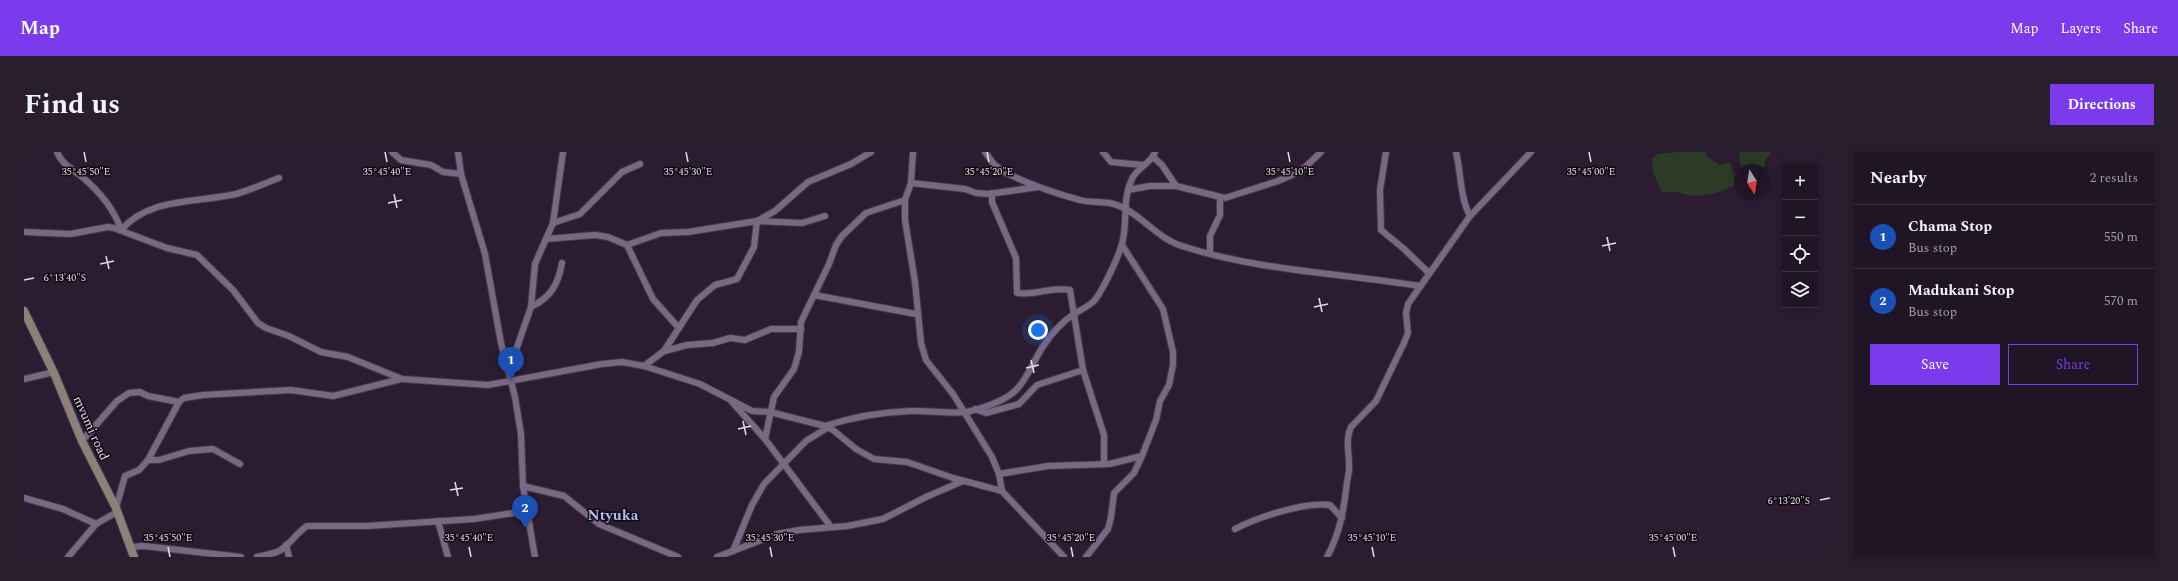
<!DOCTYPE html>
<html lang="en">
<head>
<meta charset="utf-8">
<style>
	body { margin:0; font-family:Spectral,serif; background:#281e2d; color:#f1f3f6 }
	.controls { position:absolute; right:12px; top:12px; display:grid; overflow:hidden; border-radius:0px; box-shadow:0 2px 10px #0003 }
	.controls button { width:36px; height:36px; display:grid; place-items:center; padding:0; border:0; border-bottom:1px solid #3d3442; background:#201525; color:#f1f3f6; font:20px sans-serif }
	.compass { position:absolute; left:1710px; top:12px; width:36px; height:36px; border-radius:50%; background:#201525; box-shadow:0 2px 10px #0003; rotate:168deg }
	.you { position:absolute; left:1014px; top:178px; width:14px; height:14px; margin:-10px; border:3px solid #fff; border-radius:50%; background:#1a73e8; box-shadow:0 0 0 6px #1a73e833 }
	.badge { display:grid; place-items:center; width:26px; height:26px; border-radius:50%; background:#7c3aed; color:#fff; font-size:13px; font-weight:700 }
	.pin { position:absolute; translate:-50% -33px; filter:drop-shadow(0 1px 2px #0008) }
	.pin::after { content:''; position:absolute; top:21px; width:14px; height:12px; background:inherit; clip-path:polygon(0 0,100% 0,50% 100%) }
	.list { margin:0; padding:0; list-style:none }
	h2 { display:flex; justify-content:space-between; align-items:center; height:52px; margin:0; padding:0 16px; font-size:17px }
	h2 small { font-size:13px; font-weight:400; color:#a29fa7 }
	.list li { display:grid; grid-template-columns:26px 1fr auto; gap:12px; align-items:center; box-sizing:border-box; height:64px; padding:0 16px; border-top:1px solid #3d3442 }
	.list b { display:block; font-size:15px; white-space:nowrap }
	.list p { margin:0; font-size:13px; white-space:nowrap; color:#a29fa7 }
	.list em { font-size:13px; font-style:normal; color:#a29fa7 }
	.actions { display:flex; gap:8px; padding:12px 16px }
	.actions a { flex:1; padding:9px 0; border:1px solid #7c3aed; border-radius:0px; text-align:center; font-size:14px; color:#7c3aed }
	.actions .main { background:#7c3aed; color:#fff }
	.icon { flex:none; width:22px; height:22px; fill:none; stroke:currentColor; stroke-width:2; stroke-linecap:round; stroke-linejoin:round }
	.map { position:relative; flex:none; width:1806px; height:405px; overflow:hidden; border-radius:0px }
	header { display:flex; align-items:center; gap:24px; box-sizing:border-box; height:56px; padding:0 20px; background:#7c3aed; color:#fff }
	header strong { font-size:19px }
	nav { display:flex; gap:22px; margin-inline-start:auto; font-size:14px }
	.intro { display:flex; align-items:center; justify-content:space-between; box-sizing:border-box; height:96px; padding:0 24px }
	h1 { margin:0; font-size:28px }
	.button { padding:10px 18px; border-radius:0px; background:#7c3aed; color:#fff; font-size:14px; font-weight:700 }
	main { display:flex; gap:24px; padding:0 24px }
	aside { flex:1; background:#201525; border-radius:0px; box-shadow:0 2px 10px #0003 }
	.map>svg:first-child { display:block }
	.green { fill:#2b3b25 }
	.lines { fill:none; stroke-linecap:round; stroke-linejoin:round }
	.street-casing { stroke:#45394b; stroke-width:8 }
	.secondary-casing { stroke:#45394b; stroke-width:10 }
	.street { stroke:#7a6882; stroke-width:6 }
	.secondary { stroke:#8d7f79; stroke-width:8 }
	.ticks { fill:none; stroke:#e5dbea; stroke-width:1.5 }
	.labels { text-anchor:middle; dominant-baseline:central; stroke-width:3; stroke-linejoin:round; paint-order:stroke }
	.street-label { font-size:13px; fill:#e5dbea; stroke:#100913 }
	.quarter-label { font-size:15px; font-weight:bold; fill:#afbcf4; stroke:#100913 }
	.ticks-label { font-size:10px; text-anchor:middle; fill:#e5dbea; stroke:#100913; stroke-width:3; stroke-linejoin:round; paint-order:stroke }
</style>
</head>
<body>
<header>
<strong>Map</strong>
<nav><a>Map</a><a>Layers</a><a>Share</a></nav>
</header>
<div class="intro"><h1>Find us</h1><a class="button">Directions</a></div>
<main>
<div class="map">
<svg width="1806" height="405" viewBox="0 0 1806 405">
	<rect width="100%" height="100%" fill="#2b1c31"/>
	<!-- green -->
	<g class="green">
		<path d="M1654 0H1681L1682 4 1696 13 1705 10 1707 12 1710 23 1716 20V31C1703 38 1681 46 1665 43 1652 41 1653 38 1638 41L1629 20 1628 7 1634 2Z"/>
		<path d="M1715 0H1748L1741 8V15L1735 18H1717Z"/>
	</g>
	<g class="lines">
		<defs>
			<g id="street">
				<path d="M33 0C37 11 48 17 57 24 75 39 90 56 97 78"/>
				<path d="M368 0 377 8 407 13 419 20 437 22"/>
				<path d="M434 0 437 22 461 102 477 191 491 245 497 282 499 334 511 405"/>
				<path d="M889 0 887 31 881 48V68L891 130 897 191 902 208 929 242 968 305 975 322 978 339 1040 405"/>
				<path d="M961 0C965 5 968 11 972 14 987 27 1037 43 1056 48 1066 51 1077 49 1086 51 1114 57 1131 86 1158 94 1235 119 1317 121 1396 134"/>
				<path d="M1079 0 1087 10 1119 13"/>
				<path d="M1362 0 1356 38 1357 78 1379 96 1405 121"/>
				<path d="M1432 0C1437 20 1436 46 1446 64"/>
				<path d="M1129 5 1138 13 1152 34"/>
				<path d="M887 31 941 37 952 41 965 42 1014 35"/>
				<path d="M1104 38 1126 34H1152L1201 46 1254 29 1277 19 1297 0"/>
				<path d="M968 41V50L992 106 993 141C1011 144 1028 134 1046 138L1059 218 1080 283V312"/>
				<path d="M529 71 556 62 598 20 616 12"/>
				<path d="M97 78C126 45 172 51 212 42 227 38 241 31 255 26"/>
				<path d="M0 80 46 82 84 75 90 76 143 96 173 103 209 138 234 171 242 176 265 184 297 200 324 205 378 227 464 233 578 212 598 210 620 214 676 232 728 259 746 260 801 274 809 278 832 297 850 307 883 310 929 326 978 339"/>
				<path d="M522 87 571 83 584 85 603 93 637 81 664 80 733 69 751 59 784 30 827 12 847 0"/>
				<path d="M603 93 629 147 655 176"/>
				<path d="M1186 101V84L1196 63V46"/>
				<path d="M790 143 892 162"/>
				<path d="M507 155C527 145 534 133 538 111"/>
				<path d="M641 199 663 193 689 191 706 186 721 188 747 177H777"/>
				<path d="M620 214 640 199 673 148 691 133 713 127 730 95 733 69 778 71 801 64"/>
				<path d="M485 218 507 155 511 112 529 71 539 0"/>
				<path d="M0 227 30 220"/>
				<path d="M708 250 741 287 807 375"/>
				<path d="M951 257 962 261 995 252 1013 233 1059 218"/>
				<path d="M801 274C829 265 857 260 887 259 906 258 928 263 947 259 962 255 980 249 991 239 1004 227 1010 207 1020 193 1028 181 1038 170 1050 162 1056 158 1064 155 1070 149 1078 140 1093 108 1097 95 1105 73 1097 49 1108 27 1113 15 1127 12 1131 0"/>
				<path d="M741 287 750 245 770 217 775 200 777 170 805 112 812 93 818 84 842 61 881 48"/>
				<path d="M58 289 93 249 105 241 116 240 124 244 155 250"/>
				<path d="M124 308H135L165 299 189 297 216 312"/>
				<path d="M975 322 1024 314 1085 312 1118 304 1132 268 1136 249 1145 233 1149 213V200L1139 157 1098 93"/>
				<path d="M499 334 540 344 575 372 654 405"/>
				<path d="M0 346 39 357 72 372"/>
				<path d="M92 356 101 324 115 318 124 308 155 250 160 246 179 243 267 238 309 244 377 227"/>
				<path d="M414 369 424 405"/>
				<path d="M1211 377C1234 365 1280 350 1306 353L1318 366"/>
				<path d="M262 393 265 405"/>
				<path d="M106 395 120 394 217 405"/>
				<path d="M709 399 728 353 740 332 782 289 803 276"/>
				<path d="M44 405 72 372 93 360"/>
				<path d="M233 405C240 403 249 402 255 399 266 393 272 381 283 374H343L450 367 503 359"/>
				<path d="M693 405 753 382 775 378 823 374 859 367 902 345 939 329"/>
				<path d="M1062 405 1084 377 1087 365 1090 341 1110 321 1118 304"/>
				<path d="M1303 405C1316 381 1320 357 1323 330 1324 324 1326 318 1325 312 1325 299 1321 288 1327 275L1352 249 1380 191 1384 181 1382 161 1384 152 1446 64 1507 0"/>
			</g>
			<path id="secondary" d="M0 159 30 221 58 289 92 356 110 405"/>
		</defs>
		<!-- street casing -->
		<use href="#street" class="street-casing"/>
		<!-- secondary casing -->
		<use href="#secondary" class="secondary-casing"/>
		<!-- street -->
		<use href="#street" class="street"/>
		<!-- secondary -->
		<use href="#secondary" class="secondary"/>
	</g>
	<!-- ticks -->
	<path class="ticks" d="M60 0 62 10M361 0 363 10M662 0 664 10M963 0 965 10M1264 0 1266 10M1565 0 1567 10M370 42 373 56M364 51 378 48M1583 85 1586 99M1578 94 1592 91M82 104 85 117M76 112 90 109M0 128 10 126M1295 146 1298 160M1290 155 1304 152M1007 208 1010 221M1002 216 1015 213M719 269 722 283M714 277 727 274M431 330 434 344M426 338 439 336M1796 348 1806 346M144 395 146 405M445 395 447 405M746 395 748 405M1047 395 1049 405M1348 395 1350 405M1649 395 1651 405"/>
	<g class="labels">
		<!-- street labels -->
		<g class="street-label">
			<text transform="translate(67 276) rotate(66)">mvumi road</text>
		</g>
		<!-- quarter labels -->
		<g class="quarter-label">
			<text x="589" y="363">Ntyuka</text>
		</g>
	</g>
	<g class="ticks-label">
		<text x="62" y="23">35°45'50"E</text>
		<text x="363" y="23">35°45'40"E</text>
		<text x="664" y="23">35°45'30"E</text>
		<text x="965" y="23">35°45'20"E</text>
		<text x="1266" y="23">35°45'10"E</text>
		<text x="1567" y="23">35°45'00"E</text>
		<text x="41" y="129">6°13'40"S</text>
		<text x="1765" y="352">6°13'20"S</text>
		<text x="144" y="389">35°45'50"E</text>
		<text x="445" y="389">35°45'40"E</text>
		<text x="746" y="389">35°45'30"E</text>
		<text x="1047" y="389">35°45'20"E</text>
		<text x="1348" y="389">35°45'10"E</text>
		<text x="1649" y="389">35°45'00"E</text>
	</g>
</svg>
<div class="controls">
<button>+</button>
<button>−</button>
<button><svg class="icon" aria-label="locate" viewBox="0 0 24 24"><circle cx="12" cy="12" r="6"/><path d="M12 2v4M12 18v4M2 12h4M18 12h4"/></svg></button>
<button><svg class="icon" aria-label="layers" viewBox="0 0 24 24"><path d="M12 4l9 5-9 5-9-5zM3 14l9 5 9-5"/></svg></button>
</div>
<svg class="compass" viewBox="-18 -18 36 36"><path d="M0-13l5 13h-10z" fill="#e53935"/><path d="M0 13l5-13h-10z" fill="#a29fa7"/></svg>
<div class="you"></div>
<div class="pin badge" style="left:487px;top:228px;background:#1a4fb4">1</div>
<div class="pin badge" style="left:501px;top:376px;background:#1a4fb4">2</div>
</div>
<aside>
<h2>Nearby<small>2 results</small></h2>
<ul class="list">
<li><span class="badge" style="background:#1a4fb4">1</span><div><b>Chama Stop</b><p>Bus stop</p></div><em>550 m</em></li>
<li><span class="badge" style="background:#1a4fb4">2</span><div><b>Madukani Stop</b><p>Bus stop</p></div><em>570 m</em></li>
</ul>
<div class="actions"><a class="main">Save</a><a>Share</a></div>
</aside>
</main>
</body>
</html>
